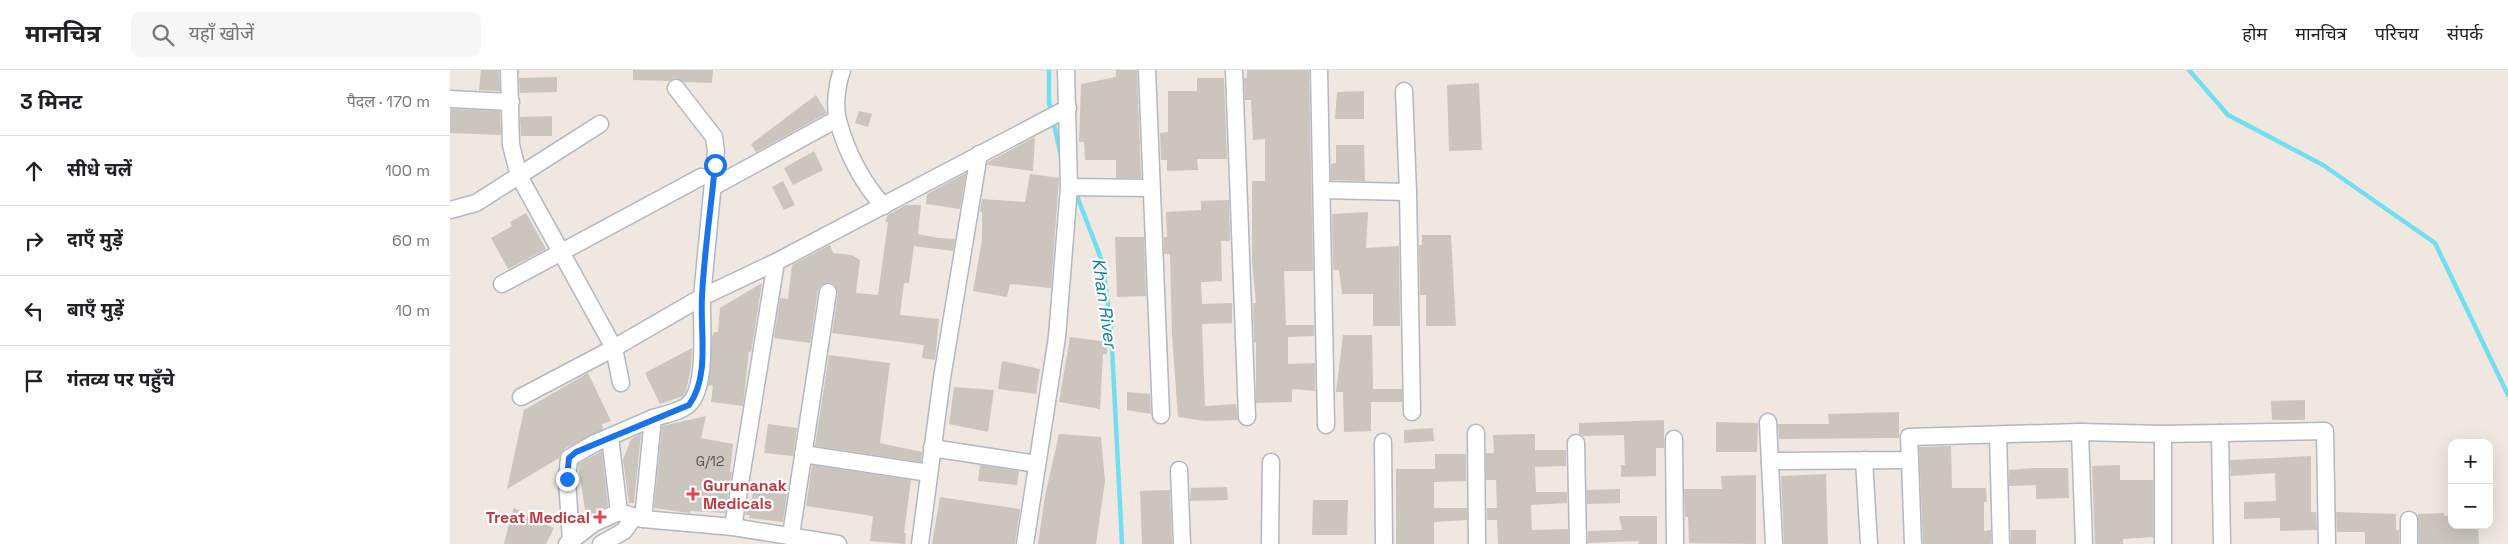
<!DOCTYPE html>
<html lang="hi">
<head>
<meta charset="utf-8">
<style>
	body { margin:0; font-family:"Space Grotesk","Noto Sans Devanagari",sans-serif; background:#f6f6f6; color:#202124 }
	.controls { position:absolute; right:15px; bottom:15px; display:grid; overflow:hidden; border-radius:10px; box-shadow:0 5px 20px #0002 }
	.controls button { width:45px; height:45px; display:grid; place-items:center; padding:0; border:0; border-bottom:1px solid #e0e0e0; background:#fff; color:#202124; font:25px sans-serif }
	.stop { position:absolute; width:15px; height:15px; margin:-11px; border:4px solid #1a73e8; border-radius:50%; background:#fff }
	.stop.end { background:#1a73e8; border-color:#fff; box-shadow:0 1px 5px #0008 }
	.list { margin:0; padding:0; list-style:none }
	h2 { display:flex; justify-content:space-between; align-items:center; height:65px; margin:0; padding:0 20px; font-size:21px }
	h2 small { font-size:16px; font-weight:400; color:#757577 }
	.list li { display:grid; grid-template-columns:32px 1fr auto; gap:15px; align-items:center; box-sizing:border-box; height:70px; padding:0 20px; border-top:1px solid #e0e0e0 }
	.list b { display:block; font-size:19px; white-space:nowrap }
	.list em { font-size:16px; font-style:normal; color:#757577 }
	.icon { flex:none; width:28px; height:28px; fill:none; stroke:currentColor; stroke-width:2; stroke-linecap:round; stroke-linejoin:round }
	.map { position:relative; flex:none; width:2058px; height:474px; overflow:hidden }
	header { display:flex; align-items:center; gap:30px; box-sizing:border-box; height:70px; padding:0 25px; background:#fff; border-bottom:1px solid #e0e0e0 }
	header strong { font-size:24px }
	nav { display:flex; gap:28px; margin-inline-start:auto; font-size:18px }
	.search { width:350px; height:45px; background:#f6f6f6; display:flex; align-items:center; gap:12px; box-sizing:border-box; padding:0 18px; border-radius:10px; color:#757577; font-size:19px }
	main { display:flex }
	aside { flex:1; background:#fff }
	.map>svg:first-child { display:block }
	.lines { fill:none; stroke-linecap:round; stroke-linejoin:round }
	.stream { stroke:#72def2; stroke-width:4.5 }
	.building { fill:#cbc5be }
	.minor-casing { stroke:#b3b7c1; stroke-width:19 }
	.minor { stroke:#fff; stroke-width:16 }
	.route { stroke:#1a73e8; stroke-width:6 }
	.health-dot { fill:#e0444e; stroke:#fff; stroke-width:2 }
	.labels { text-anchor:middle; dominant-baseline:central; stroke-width:4.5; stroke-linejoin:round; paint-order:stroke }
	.number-label { font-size:14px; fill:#545351 }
	.health-label { font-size:16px; font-weight:bold; fill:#be3a42; stroke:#fff; text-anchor:start }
	.water-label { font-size:18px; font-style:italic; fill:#0a80a4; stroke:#fff }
</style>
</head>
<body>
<header>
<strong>मानचित्र</strong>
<div class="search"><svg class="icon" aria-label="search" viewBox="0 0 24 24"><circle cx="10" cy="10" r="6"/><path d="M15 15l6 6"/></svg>यहाँ खोजें</div>
<nav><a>होम</a><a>मानचित्र</a><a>परिचय</a><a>संपर्क</a></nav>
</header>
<main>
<aside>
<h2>3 मिनट<small>पैदल · 170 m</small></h2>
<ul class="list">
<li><svg class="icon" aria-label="ahead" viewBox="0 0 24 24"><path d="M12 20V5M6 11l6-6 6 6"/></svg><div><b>सीधे चलें</b></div><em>100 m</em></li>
<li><svg class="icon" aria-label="right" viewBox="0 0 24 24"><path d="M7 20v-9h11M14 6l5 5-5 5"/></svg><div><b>दाएँ मुड़ें</b></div><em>60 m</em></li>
<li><svg class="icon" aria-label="left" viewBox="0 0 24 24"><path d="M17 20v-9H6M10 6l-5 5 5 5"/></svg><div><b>बाएँ मुड़ें</b></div><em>10 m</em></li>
<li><svg class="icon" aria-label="arrive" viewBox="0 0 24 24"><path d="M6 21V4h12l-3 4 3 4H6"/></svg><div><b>गंतव्य पर पहुँचे</b></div></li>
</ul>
</aside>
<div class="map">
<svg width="2058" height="474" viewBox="0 0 2058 474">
	<rect width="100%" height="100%" fill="#efe7e0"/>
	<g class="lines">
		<!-- stream -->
		<g class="stream">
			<path d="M599 0V32L601 42"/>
			<path d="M1739 0 1778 45 1873 95 1985 173 2058 325"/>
			<path d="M603 50 611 86"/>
			<path d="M625 121 652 191 661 257 672 474"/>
		</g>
	</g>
	<!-- building -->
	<g class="building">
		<path d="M31 0H49L50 21 29 20Z"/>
		<path d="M183 0H263L262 13 234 12 225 8 219 11 183 10Z"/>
		<path d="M666 0H687L691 108H666V90H635L634 72H629L631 14 666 7Z"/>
		<path d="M797 0H859L863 201H834L836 255H864V266L838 267V294L865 293V321L842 319V332L806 333V272H804L803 233H806L802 191V111H815V69L803 70 801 30H795L794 8H797Z"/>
		<path d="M107 7V22L70 23 69 8Z"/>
		<path d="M747 8H774L777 89H747L748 100 717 101V90H711L710 63 718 62V21H747Z"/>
		<path d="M1029 13 1032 80 999 81 997 15Z"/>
		<path d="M914 21V49H885L887 22Z"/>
		<path d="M366 25 377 43 306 82 301 74Z"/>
		<path d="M0 39 50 41 51 65 0 63Z"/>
		<path d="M409 41 422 44 418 57 405 53Z"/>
		<path d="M102 46V66H71L70 47Z"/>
		<path d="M585 67 583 101 537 95 538 92Z"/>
		<path d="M886 75H914L915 111 881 110V94L886 93Z"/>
		<path d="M364 81 373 100 343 115 334 98Z"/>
		<path d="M516 103 510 139 476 134 477 124Z"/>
		<path d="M580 104 609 108 601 218 560 214 557 227 523 221 532 170V142H530L532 129 575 132Z"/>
		<path d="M333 111 345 135 334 140 322 117Z"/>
		<path d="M779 130 780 171H771L772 211 751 212 752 234 782 233V253L752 254 755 336 786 334 788 350 754 351 728 347 722 265 720 184H714V167H717L716 142 751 140V131Z"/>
		<path d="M456 135H471L468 164 488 168 505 169 503 181 464 176 459 213H454L450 245 489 249 485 290 472 288 474 275 382 263 388 223 385 215 379 212 371 215 368 220 360 273 324 268 330 228 338 229 342 195 380 175 383 183 402 185 410 190 406 223 428 225 438 152H435L438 145Z"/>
		<path d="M918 142 916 178 949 176 950 256H923V224H892L889 200H883L882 144Z"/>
		<path d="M76 143 96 179 58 199 41 168 62 156 60 152Z"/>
		<path d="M972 165H1001L1006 256H976V225H970L969 175H972Z"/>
		<path d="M665 167H694L696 226 667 227Z"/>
		<path d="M312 213 301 282 299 281 293 336 261 332 263 315 258 316 262 267 264 262H268L270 238Z"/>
		<path d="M893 265H922L923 319H952V332H921V361L894 362 893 322H886Z"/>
		<path d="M620 267 658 272 657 284H653L650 339 609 332Z"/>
		<path d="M242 278 241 298 236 321 233 326 210 334 195 303Z"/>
		<path d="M379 285 440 293 430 373 472 382 471 392 365 376Z"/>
		<path d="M552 291 590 299 586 324 548 319Z"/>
		<path d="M138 303 161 351 152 354 153 359 114 379 109 388 57 419 74 340Z"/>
		<path d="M504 317 544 320 538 362 499 354Z"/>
		<path d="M677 322 700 324 701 344 677 340Z"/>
		<path d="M1855 330V350H1822L1821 331Z"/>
		<path d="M1449 342V368L1329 369 1328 354H1379L1378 344Z"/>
		<path d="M256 346 251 368 283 374 280 402H282L275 443 240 441V443L204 438 212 356Z"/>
		<path d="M1214 350V378H1206V406L1171 407V395H1175L1174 365 1133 366 1129 364V353Z"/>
		<path d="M1266 352 1308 353 1307 382H1266Z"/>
		<path d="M318 354 347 358 343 386 314 383Z"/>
		<path d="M983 358 984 371 954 373V360Z"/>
		<path d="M191 364 184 433H179L173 390 181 369Z"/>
		<path d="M609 364 651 367 655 411 646 474H588L595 426Z"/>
		<path d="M1085 364V380H1116V396L1085 397 1086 422H1117V433L1081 435 1082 460 1118 459V474H1048L1047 450H1037V438H1047L1046 410H1036V383H1044L1043 365Z"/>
		<path d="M1501 376 1502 418H1536L1537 432H1534V461L1541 460V474H1473L1469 377Z"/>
		<path d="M152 381 158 436 136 446 128 394Z"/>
		<path d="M985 384H1016V411L984 412V438H1017V450L984 452V474H946V399H985Z"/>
		<path d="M1861 386V442H1866L1867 460 1830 461V448L1794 449V432L1826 431 1825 403 1781 406 1780 390Z"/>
		<path d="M362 395 461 410 454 463H456L455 474 420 471 423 446 356 436Z"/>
		<path d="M530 395 569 401 567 415 528 411Z"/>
		<path d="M1670 395V410H1703V467L1673 469V474H1645L1642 396Z"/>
		<path d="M1583 398H1618L1619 428 1586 429V415L1559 416V400Z"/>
		<path d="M1376 404 1378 474H1334L1331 406Z"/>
		<path d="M1306 405V474L1239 473 1238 447H1235L1234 419H1272L1271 406Z"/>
		<path d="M777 417 778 430 740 431 741 418Z"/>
		<path d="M1170 419V433L1137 434V420Z"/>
		<path d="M303 420 337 424 333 452 299 448 300 445H295L298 429H302Z"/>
		<path d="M720 420 722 474H692L690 421Z"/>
		<path d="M490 427 570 439 565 474H482Z"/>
		<path d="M863 430H898L897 465H862Z"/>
		<path d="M64 438 104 458 96 474H54L61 445Z"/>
		<path d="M1886 442 1946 444V460H1949V474H1915V462H1887Z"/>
		<path d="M1994 443V446L2002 445V455H2028L2029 474H1969L1968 444Z"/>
		<path d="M1169 446H1207V474H1188L1189 471 1138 473V461L1172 460Z"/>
		<rect x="1561" y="460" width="25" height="14"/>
	</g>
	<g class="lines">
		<defs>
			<g id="minor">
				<path d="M59 0 61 75 69 106 164 278 252 227C251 253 258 316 239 334 232 341 214 345 203 348L193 449"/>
				<path d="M392 0C387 14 384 35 388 50 395 79 413 115 434 136"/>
				<path d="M697 0 711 345"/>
				<path d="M784 0 797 347"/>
				<path d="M869 0 876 355"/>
				<path d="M226 18 264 67 266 81 252 227 326 192 618 38"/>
				<path d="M954 21 958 122 962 342"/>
				<path d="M0 29 61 32"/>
				<path d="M263 117 387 49"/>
				<path d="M619 117 701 118"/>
				<path d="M872 120 958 122"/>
				<path d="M0 140 26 133 150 54"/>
				<path d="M52 214 251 107"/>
				<path d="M71 327 164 278 171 313"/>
				<path d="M1318 352 1324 474"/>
				<path d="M1630 362 1634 474"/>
				<path d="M1026 363 1027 474"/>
				<path d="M1770 363 1772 474"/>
				<path d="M1713 364V474"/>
				<path d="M1548 365 1551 474"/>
				<path d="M160 367 169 442"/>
				<path d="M1224 369 1225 474"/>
				<path d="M933 372 934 474"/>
				<path d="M1126 373 1128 474"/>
				<path d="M482 378 587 394"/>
				<path d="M353 384 479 403"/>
				<path d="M1414 390 1419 474"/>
				<path d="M1460 390 1463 474"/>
				<path d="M1320 391 1460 390 1459 367 1630 362 1713 364 1875 361 1877 474"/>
				<path d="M729 400 732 474"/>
				<path d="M283 457 326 192"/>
				<path d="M341 465 378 222"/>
				<path d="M121 470 117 409 119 388 145 373 203 348"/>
				<path d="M117 474 144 453 169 442 193 449 283 457 388 474"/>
				<path d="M151 474 174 461 185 446"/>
				<path d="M470 474 492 308 529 84"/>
				<path d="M575 474 607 267 619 117 616 0"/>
				<path d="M820 474 821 392"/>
				<path d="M1959 474V450"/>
			</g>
		</defs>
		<!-- minor casing -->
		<use href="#minor" class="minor-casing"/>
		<!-- minor -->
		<use href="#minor" class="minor"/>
	</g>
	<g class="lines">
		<!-- route -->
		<path class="route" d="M117 409 119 388 126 382 239 335C260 306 250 262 252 227 254 183 261 139 265 95"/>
	</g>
	<!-- markers -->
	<g class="health-dot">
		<path d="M240.5 416.5h5v5h5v5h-5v5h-5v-5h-5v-5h5z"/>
		<path d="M147.5 439.5h5v5h5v5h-5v5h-5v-5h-5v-5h5z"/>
	</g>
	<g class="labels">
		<!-- number labels -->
		<g class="number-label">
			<text x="260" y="391">G/12</text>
		</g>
		<!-- health labels -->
		<g class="health-label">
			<text x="253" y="415">Gurunanak<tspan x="253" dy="18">Medicals</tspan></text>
			<text x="140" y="447" text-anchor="end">Treat Medical</text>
		</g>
		<!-- water labels -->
		<g class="water-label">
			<text transform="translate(655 233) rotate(82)">Khan River</text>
		</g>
	</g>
</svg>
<div class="controls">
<button>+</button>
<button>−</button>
</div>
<div class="stop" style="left:265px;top:95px"></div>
<div class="stop end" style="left:117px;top:409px"></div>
</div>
</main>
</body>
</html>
